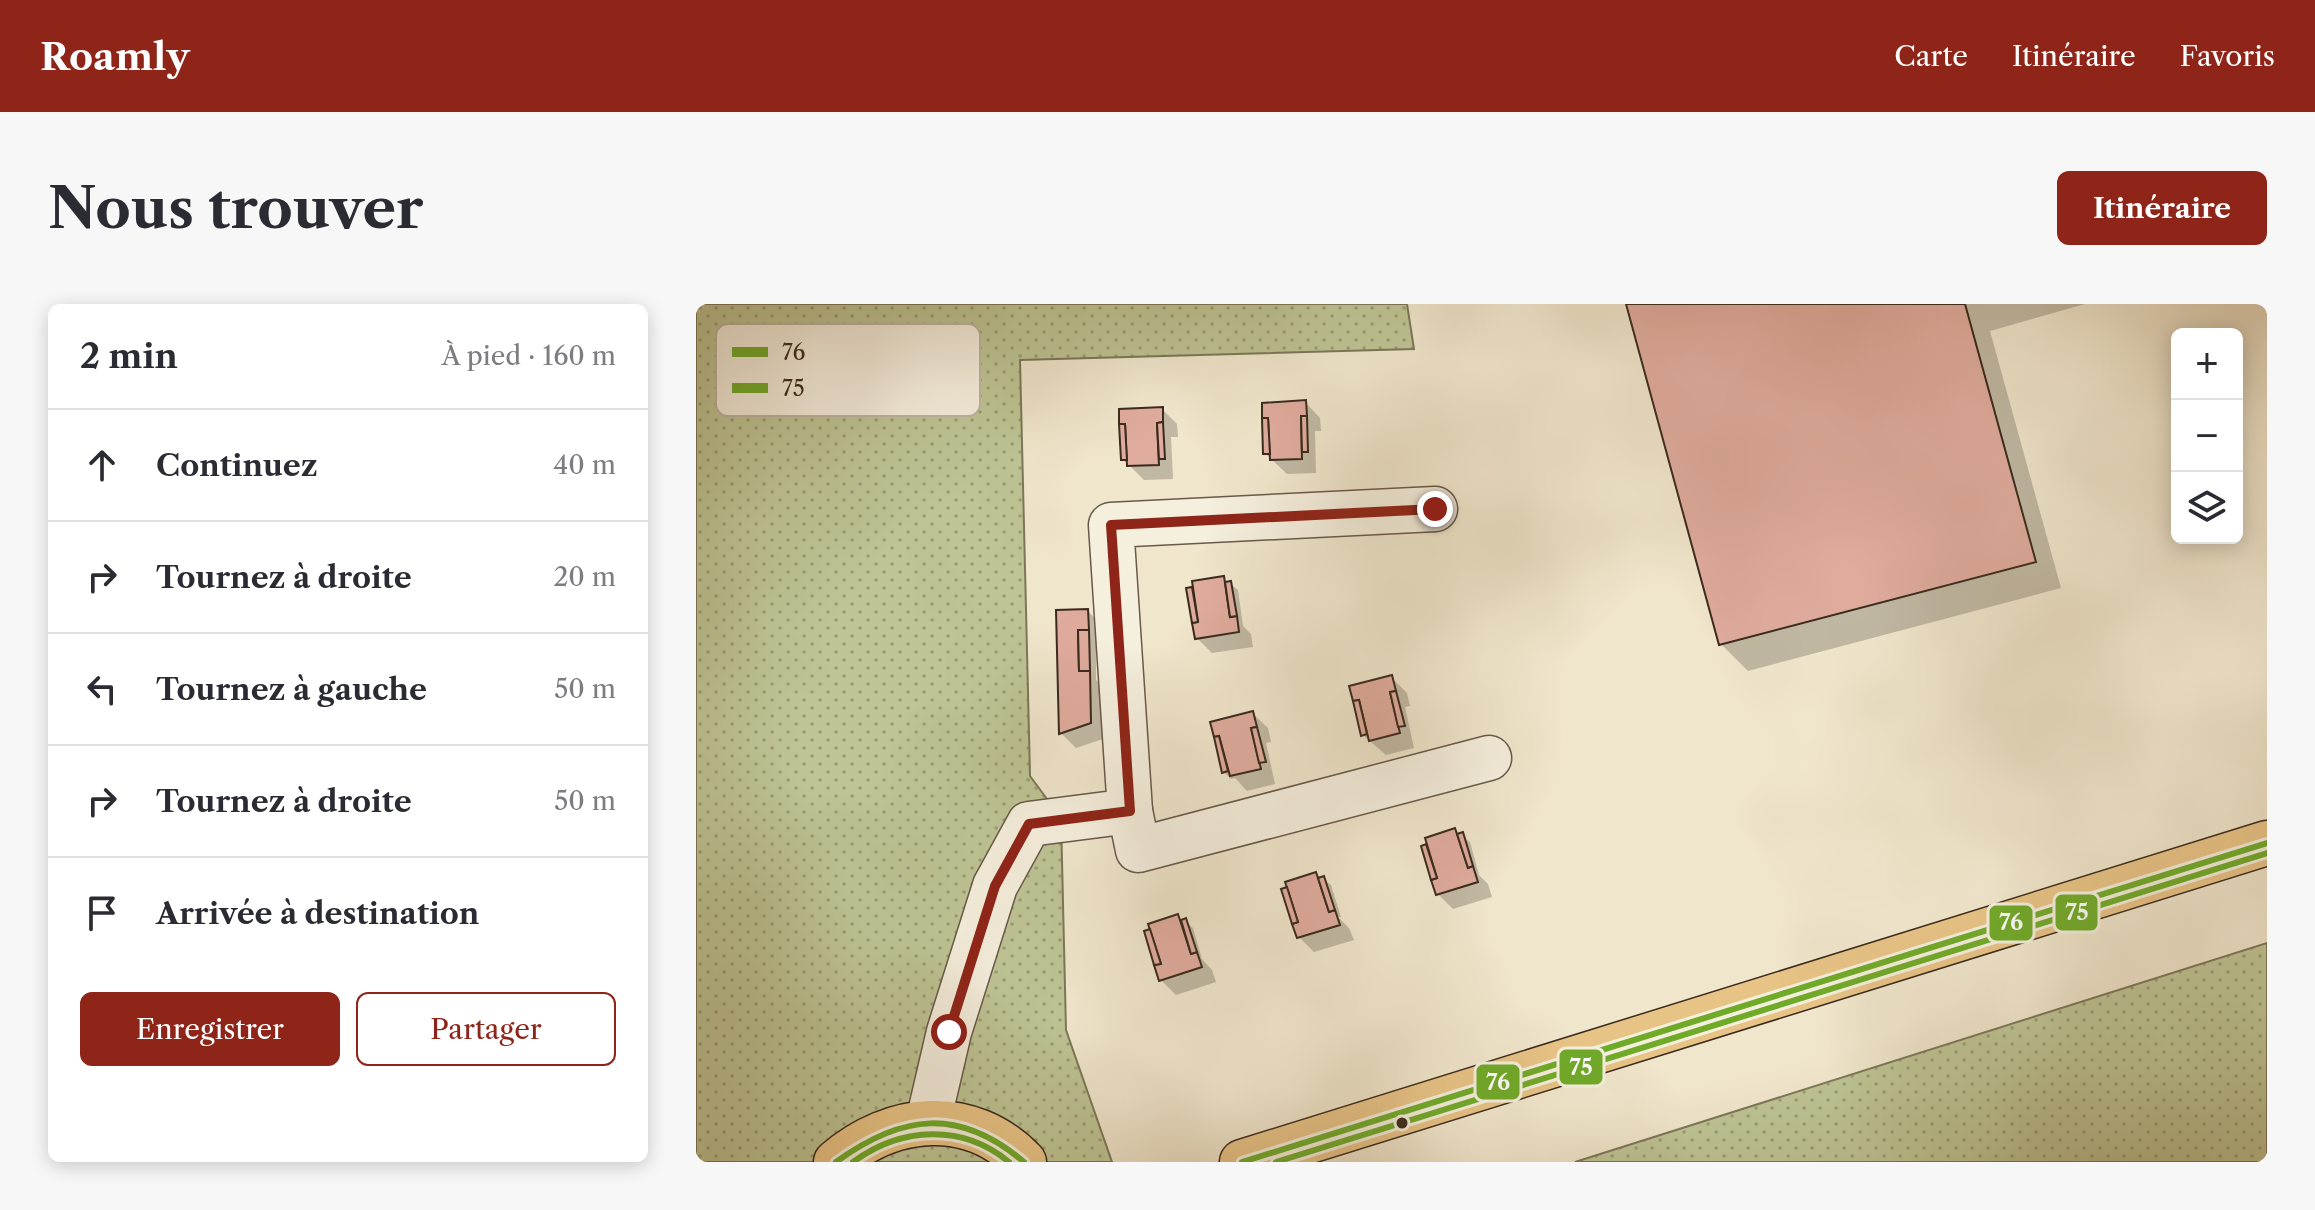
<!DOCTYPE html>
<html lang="fr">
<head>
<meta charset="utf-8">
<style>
	body { margin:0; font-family:"Libre Caslon Text",serif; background:#f7f7f7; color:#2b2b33 }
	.controls { position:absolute; right:24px; top:24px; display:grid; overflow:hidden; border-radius:12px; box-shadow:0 4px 20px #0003 }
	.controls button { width:72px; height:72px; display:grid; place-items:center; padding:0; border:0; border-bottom:2px solid #e1e1e2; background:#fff; color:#2b2b33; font:40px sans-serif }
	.stop { position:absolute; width:24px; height:24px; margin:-18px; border:6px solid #8f2418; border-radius:50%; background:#fff }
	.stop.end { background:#8f2418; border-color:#fff; box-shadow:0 2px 8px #0008 }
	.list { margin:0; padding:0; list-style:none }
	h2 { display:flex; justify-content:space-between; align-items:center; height:104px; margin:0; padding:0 32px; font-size:34px }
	h2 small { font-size:26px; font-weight:400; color:#7c7c81 }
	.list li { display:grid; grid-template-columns:52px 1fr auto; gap:24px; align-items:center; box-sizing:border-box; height:112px; padding:0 32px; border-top:2px solid #e1e1e2 }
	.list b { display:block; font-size:30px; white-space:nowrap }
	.list em { font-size:26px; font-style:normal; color:#7c7c81 }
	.actions { display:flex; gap:16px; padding:24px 32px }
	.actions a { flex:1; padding:18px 0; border:2px solid #8f2418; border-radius:12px; text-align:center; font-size:28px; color:#8f2418 }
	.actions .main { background:#8f2418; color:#fff }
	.icon { flex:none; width:44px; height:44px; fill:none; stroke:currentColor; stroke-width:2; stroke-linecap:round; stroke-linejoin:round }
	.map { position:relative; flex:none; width:1571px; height:858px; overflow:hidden; border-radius:12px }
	header { display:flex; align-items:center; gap:48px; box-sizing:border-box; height:112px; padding:0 40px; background:#8f2418; color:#fff }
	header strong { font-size:38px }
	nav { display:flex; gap:44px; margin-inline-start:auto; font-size:28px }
	.intro { display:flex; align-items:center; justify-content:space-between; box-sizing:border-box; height:192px; padding:0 48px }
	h1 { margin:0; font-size:56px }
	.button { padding:20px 36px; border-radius:12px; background:#8f2418; color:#fff; font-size:28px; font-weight:700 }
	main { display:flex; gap:48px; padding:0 48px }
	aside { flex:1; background:#fff; border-radius:12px; box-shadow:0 4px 20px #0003 }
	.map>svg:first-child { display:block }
	.grass { fill:url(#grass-dots); stroke:#7c7759; stroke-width:2 }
	.shadow { fill:#0003 }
	.building { fill:#dfab9d; stroke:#3a2a1e; stroke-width:2 }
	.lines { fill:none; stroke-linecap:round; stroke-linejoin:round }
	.minor-casing { stroke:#68594a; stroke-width:47 }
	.major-casing { stroke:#3a2a1e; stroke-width:47 }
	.minor { stroke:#f5efde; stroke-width:44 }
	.major { stroke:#e8c386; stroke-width:44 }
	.bus-1-casing { stroke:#f5efde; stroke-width:12 }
	.bus-2-casing { stroke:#f5efde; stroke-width:12 }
	.bus-1 { stroke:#70aa29; stroke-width:6 }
	.bus-2 { stroke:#70aa29; stroke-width:6 }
	.route { stroke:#8f2418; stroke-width:10 }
	.bus-dot { fill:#3a2a1e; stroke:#f5efde; stroke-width:3 }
	.key { fill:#f5efde; stroke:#bdb4a4; stroke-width:2 }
	.key-label { font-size:22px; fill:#3a2a1e }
	.line-badge { stroke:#f5efde; stroke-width:3 }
	.badge-label { font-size:22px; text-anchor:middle; font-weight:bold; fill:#fff }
</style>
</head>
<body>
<header>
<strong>Roamly</strong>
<nav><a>Carte</a><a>Itinéraire</a><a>Favoris</a></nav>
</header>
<div class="intro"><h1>Nous trouver</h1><a class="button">Itinéraire</a></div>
<main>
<aside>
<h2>2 min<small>À pied · 160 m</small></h2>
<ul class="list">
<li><svg class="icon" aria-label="ahead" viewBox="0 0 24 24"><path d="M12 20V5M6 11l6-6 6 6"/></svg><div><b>Continuez</b></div><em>40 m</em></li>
<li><svg class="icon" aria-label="right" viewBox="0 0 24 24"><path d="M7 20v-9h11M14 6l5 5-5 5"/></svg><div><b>Tournez à droite</b></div><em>20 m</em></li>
<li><svg class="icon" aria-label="left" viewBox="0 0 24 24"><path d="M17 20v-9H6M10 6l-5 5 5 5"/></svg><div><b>Tournez à gauche</b></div><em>50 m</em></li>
<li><svg class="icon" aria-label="right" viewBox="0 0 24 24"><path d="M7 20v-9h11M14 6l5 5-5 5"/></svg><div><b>Tournez à droite</b></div><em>50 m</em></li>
<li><svg class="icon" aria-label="arrive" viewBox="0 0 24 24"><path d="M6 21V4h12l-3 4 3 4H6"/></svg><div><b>Arrivée à destination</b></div></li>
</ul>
<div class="actions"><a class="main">Enregistrer</a><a>Partager</a></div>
</aside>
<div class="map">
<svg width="1571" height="858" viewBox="0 0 1571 858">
	<defs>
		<pattern id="grass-dots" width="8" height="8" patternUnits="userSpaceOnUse" patternTransform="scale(2)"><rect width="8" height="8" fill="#bec494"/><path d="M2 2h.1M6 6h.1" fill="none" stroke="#9b9f78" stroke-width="1.8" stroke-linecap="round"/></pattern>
	</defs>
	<rect width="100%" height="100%" fill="#f0e6cc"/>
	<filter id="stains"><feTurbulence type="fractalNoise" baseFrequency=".0025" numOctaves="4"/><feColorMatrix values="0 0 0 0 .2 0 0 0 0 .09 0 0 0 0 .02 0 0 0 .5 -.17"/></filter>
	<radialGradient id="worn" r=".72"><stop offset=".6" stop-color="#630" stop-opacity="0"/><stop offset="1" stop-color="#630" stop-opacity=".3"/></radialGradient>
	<!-- grass -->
	<g class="grass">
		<path d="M0 0H711L718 45 324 56 334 472 365 514 370 726 416 858H0Z"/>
		<path d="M1571 639V858H879Z"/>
	</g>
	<!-- shadow -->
	<g class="shadow">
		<path d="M932 0H1389L1294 27 1365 284 1052 367 1025 340Z"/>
		<path d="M609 98 624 114 625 127H619L620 169 591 170 569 149Z"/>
		<path d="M466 105 481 120 482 133H475L477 175 448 176 427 155Z"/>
		<path d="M527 274 542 286 547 322 555 330 557 343 516 349 501 334 496 285 500 289Z"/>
		<path d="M392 307 407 323V341H400V376L408 384 410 434 380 444 365 429Z"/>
		<path d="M696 374 711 389 714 402 709 403 718 444 690 451 667 431 655 383Z"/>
		<path d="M556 409 572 424 575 438 570 439 579 480 551 487 539 474 535 475 528 468 520 432Z"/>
		<path d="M758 527 774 538 783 571 792 580 796 593 757 605 742 590 730 542 735 547Z"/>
		<path d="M620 570 635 581 645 613H642L653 624 658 636 618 648 603 633Z"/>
		<path d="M482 612 497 624 506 655 516 666 520 678 480 691 465 676Z"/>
	</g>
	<!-- building -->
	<g class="building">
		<path d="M930 0H1269L1340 258 1023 341Z"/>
		<path d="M610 96 611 112H605L606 155 574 156 572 114H566V99Z"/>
		<path d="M467 103V118L461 119 463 161 431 162 429 120H423V105Z"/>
		<path d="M605 112H611L612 148H606Z"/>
		<path d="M566 114H572L574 150H567Z"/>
		<path d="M467 118 469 155H463L461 119Z"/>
		<path d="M423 120H429L431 156H425Z"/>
		<path d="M528 272 534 313 541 312 543 328 499 335 496 319 502 318 496 277Z"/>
		<path d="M535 277 541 312 534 313 529 278Z"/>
		<path d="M496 283 502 318 496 319 490 284Z"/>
		<path d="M392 305 393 326H382L383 367H394L395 419 363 430 360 306Z"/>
		<path d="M382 326H393L394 367H383Z"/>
		<path d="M696 371 700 387 694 388 704 429 673 437 663 396 657 397 653 382Z"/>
		<path d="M700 387 709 422 702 423 694 388Z"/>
		<path d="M663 396 671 430 665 432 657 397Z"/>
		<path d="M557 407 561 423 555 424 565 465 534 472 523 432 518 433 514 418Z"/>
		<path d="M561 423 570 458 563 459 555 424Z"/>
		<path d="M523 432 532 467 526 469 518 433Z"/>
		<path d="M759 524 772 564 777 562 782 578 740 591 735 576 741 574 729 534Z"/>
		<path d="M767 528 777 562 772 564 761 530Z"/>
		<path d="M730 540 741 574 735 576 725 542Z"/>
		<path d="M620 568 633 608 639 606 644 621 601 634 596 620 602 618 589 578Z"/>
		<path d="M628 572 639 606 633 608 622 574Z"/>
		<path d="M591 583 602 618 596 620 585 585Z"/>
		<path d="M482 610 495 650 501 648 506 663 463 677 458 661 465 660 452 620Z"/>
		<path d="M490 614 501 648 495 650 485 616Z"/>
		<path d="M454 625 465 660 458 661 448 627Z"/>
	</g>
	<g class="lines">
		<defs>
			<g id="minor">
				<path d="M434 507 442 546 793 454"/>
				<path d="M232 818 253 728 299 582 333 520 434 507 415 221 739 205"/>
			</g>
			<g id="major">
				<path d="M140 858C196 810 274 802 328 858"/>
				<path d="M546 858 1571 539"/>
			</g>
		</defs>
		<!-- minor casing -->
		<use href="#minor" class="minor-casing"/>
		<!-- major casing -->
		<use href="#major" class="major-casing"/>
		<!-- minor -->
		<use href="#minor" class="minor"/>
		<!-- major -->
		<use href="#major" class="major"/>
		<defs>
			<g id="bus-1">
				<path d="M140 858C206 810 263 803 328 858"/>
				<path d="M546 858 1571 539"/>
			</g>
			<g id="bus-2">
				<path d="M157 858C205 823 266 819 313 858"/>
				<path d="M580 858 1571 549"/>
			</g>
		</defs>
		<!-- bus-1 casing -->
		<use href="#bus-1" class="bus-1-casing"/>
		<!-- bus-2 casing -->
		<use href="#bus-2" class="bus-2-casing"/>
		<!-- bus-1 -->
		<use href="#bus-1" class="bus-1"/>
		<!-- bus-2 -->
		<use href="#bus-2" class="bus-2"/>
	</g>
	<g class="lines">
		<!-- route -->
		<path class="route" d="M253 728 299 582 333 520 434 507 415 221 739 205"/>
	</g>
	<!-- markers -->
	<circle class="bus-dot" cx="706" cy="819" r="7"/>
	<!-- legend -->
	<rect x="20" y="20" width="264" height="92" rx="12" class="key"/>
	<rect x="36" y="43" width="36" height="10" fill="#70aa29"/>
	<rect x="36" y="79" width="36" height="10" fill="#70aa29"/>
	<g class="key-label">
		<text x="86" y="56">76</text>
		<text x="86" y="92">75</text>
	</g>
	<g class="line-badge">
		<rect x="1358" y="589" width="45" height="39" rx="8" fill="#70aa29"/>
		<rect x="1292" y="600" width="46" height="38" rx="8" fill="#70aa29"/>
		<rect x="862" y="744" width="46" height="38" rx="8" fill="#70aa29"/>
		<rect x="779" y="759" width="46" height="38" rx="8" fill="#70aa29"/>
	</g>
	<g class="badge-label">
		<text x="1381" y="616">75</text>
		<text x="1315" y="626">76</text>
		<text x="885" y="771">75</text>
		<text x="802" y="786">76</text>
	</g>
	<rect width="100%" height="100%" filter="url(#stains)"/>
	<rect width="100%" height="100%" fill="url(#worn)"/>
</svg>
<div class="controls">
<button>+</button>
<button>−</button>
<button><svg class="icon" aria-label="layers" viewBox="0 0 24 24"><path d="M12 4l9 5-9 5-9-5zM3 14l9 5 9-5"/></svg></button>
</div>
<div class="stop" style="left:253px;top:728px"></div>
<div class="stop end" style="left:739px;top:205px"></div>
</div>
</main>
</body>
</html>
